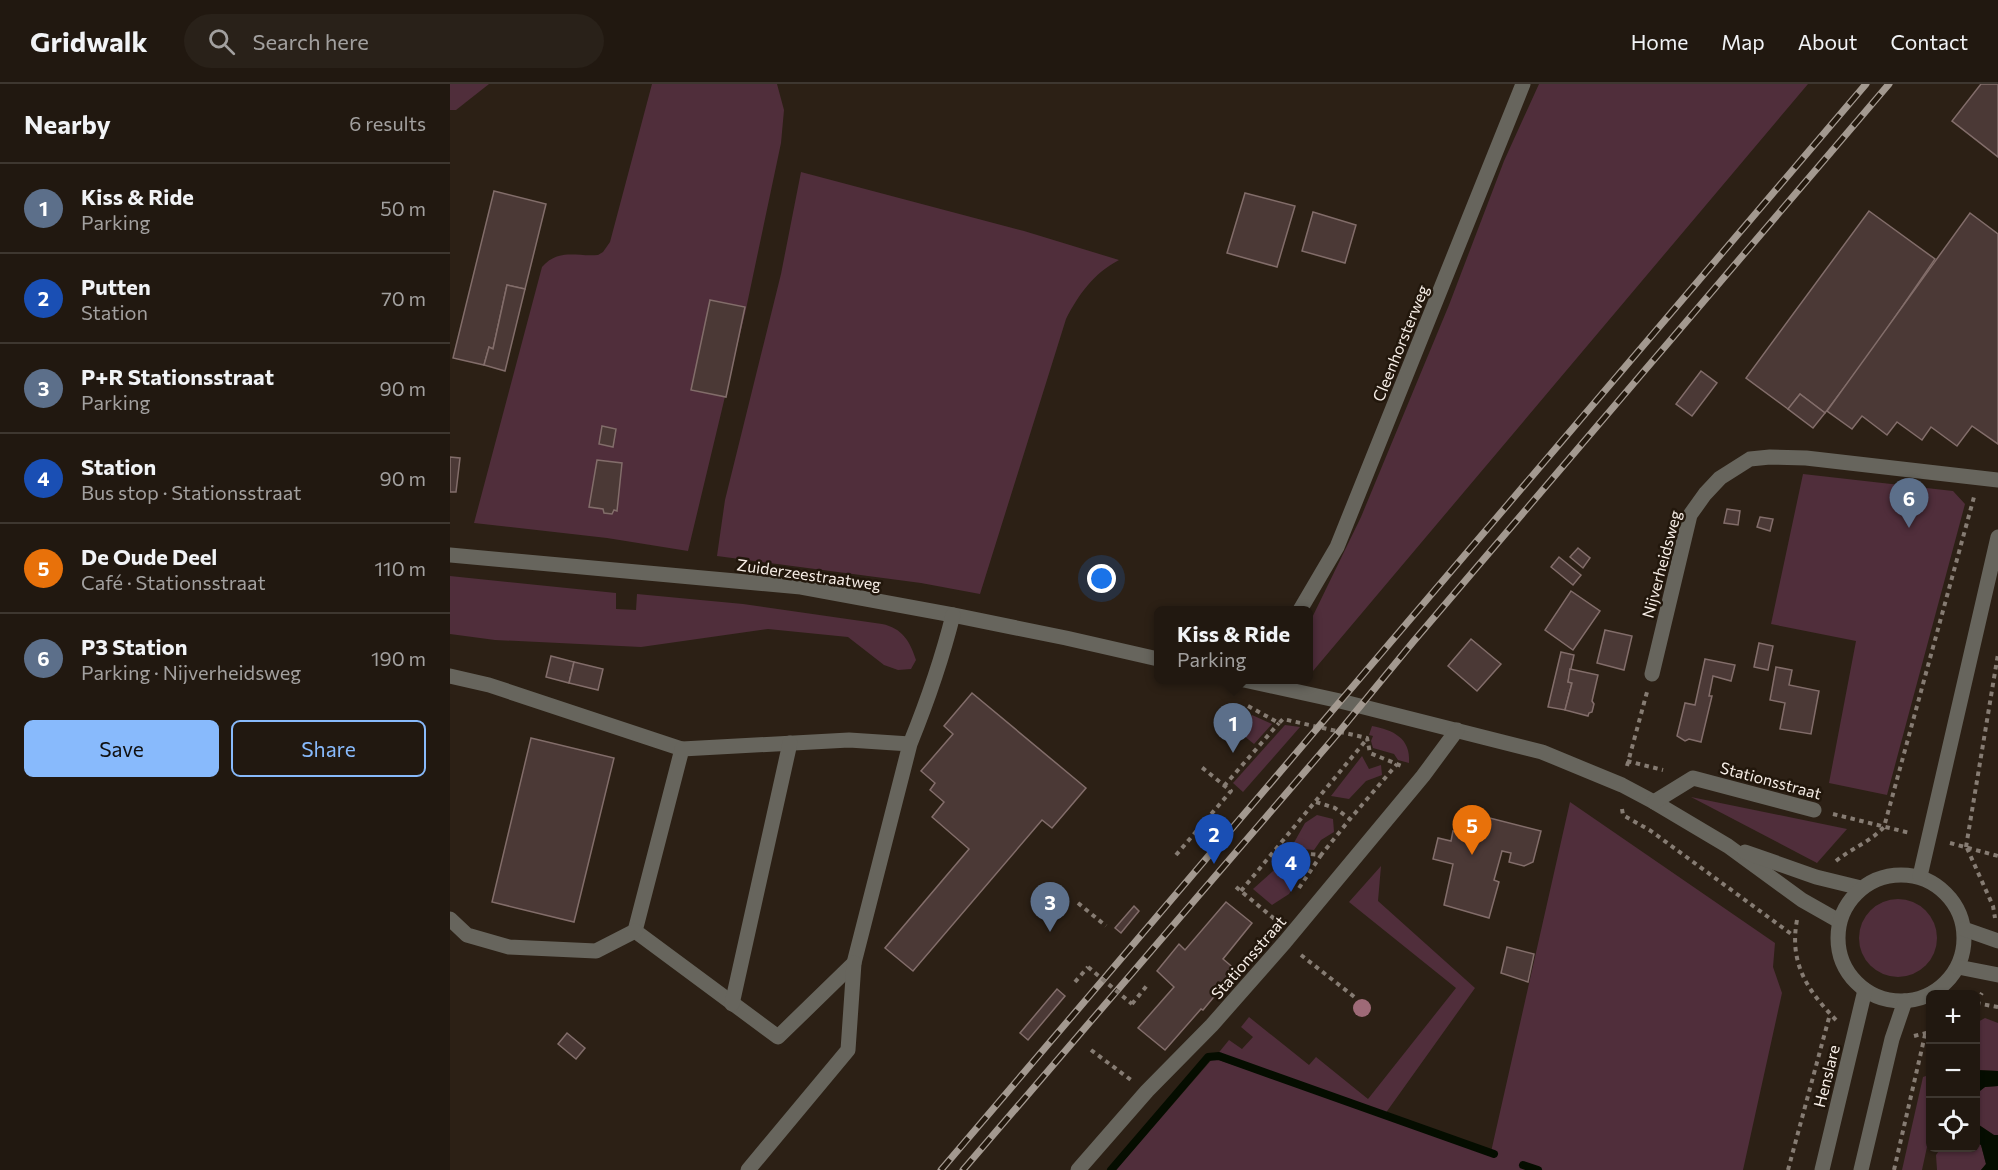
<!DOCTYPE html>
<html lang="en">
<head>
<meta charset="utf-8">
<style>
	body { margin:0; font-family:Commissioner,sans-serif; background:#292119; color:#f1f3f6 }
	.controls { position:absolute; right:18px; bottom:18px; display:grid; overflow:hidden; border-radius:9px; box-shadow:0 2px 4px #0004 }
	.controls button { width:54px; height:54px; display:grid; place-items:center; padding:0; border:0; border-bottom:2px solid #3e3730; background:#211810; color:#f1f3f6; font:30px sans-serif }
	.you { position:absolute; left:652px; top:495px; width:21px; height:21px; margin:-15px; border:4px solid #fff; border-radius:50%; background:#1a73e8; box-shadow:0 0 0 9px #1a73e833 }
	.badge { display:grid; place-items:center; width:39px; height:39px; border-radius:50%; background:#88bafc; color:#fff; font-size:20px; font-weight:700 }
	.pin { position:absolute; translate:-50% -50px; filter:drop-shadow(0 2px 3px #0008) }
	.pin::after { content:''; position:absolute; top:32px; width:21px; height:18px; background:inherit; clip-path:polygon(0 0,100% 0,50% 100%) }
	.popup { position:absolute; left:704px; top:522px; width:159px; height:78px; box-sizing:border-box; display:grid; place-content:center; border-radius:9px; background:#211810; filter:drop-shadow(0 2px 4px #0005); font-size:20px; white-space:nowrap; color:#a2a09f }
	.popup b { font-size:22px; color:#f1f3f6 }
	.popup::after { content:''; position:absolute; left:50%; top:100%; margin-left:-12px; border:12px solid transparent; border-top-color:#211810 }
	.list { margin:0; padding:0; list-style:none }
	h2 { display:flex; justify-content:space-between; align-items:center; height:78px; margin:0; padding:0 24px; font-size:26px }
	h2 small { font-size:20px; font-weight:400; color:#a2a09f }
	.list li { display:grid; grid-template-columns:39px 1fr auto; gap:18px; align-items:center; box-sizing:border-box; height:90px; padding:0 24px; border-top:2px solid #3e3730 }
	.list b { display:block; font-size:22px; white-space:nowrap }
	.list p { margin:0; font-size:20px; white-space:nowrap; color:#a2a09f }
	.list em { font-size:20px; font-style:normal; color:#a2a09f }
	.actions { display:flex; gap:12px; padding:18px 24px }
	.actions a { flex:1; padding:14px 0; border:2px solid #88bafc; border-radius:9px; text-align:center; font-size:21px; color:#88bafc }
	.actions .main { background:#88bafc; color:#111 }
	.icon { flex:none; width:33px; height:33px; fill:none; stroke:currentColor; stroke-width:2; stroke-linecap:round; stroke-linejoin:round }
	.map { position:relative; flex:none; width:1548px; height:1086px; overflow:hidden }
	header { display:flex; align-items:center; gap:36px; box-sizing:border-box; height:84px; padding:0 30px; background:#211810; border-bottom:2px solid #3e3730 }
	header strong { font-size:28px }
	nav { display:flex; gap:33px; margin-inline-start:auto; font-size:21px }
	.search { width:420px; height:54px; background:#292119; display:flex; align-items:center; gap:15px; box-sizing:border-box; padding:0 21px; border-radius:33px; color:#a2a09f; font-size:22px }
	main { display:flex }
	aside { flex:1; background:#211810 }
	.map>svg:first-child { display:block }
	.green { fill:#502e3b }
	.water { fill:#050d00 }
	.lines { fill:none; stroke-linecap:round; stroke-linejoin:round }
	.stream { stroke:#050d00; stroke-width:8 }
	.building { fill:#4b3936; stroke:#826d6a; stroke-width:1.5 }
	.path { stroke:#867c73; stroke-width:4; stroke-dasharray:4.5 4.5; stroke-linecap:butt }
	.minor { stroke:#67655d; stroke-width:15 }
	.rail-casing { stroke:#a39990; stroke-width:7 }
	.rail { stroke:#22170c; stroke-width:4.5; stroke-dasharray:14; stroke-linecap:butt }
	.path-bridge { stroke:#867c73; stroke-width:4; stroke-dasharray:4.5 4.5; stroke-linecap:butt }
	.tree { fill:#9e6a77 }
	.labels { text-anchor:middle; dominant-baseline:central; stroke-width:5; stroke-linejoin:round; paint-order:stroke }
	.street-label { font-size:16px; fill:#f7eee7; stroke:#22170c }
</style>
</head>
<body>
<header>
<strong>Gridwalk</strong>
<div class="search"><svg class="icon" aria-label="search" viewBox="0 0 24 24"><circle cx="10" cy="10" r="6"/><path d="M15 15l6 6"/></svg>Search here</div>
<nav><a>Home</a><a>Map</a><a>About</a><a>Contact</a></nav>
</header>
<main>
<aside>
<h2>Nearby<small>6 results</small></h2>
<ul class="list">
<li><span class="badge" style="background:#5c6f8a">1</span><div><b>Kiss &amp; Ride</b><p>Parking</p></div><em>50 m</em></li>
<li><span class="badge" style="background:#1a4fb4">2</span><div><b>Putten</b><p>Station</p></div><em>70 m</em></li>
<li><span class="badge" style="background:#5c6f8a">3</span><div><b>P+R Stationsstraat</b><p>Parking</p></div><em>90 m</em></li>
<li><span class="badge" style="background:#1a4fb4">4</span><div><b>Station</b><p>Bus stop · Stationsstraat</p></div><em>90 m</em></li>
<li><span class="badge" style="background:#e8710a">5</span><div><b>De Oude Deel</b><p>Café · Stationsstraat</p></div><em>110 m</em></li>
<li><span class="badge" style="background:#5c6f8a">6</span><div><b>P3 Station</b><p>Parking · Nijverheidsweg</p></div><em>190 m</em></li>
</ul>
<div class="actions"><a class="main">Save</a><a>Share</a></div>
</aside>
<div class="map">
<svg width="1548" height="1086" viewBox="0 0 1548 1086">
	<rect width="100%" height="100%" fill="#2c2015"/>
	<!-- green -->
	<g class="green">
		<path d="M0 0H39L6 26H0Z"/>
		<path d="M202 0H327L334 26 331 59 296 225 238 467 157 454 24 439 92 183C109 164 126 173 148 171L153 168 160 158Z"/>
		<path d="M1089 0H1358L863 587 858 588V542L911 433 999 221 1054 77Z"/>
		<path d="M351 88 574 147 669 176C643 190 629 210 616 235L530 510 471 499 267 472 275 416 331 190Z"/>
		<path d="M1353 390 1503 407 1515 420 1437 711 1379 699 1406 557 1321 540Z"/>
		<path d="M0 492 166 509V525L186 526 187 510 293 520 432 540C452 544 460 557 466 576L461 585 448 586 434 581 398 553 318 545 191 563 45 556 0 550Z"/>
		<path d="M802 631 822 640 804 660 788 647Z"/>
		<path d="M835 641 850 643 793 708 783 699Z"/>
		<path d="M922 642C943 646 961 654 959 679L948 676 944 670 923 664 921 657 923 652 919 651Z"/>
		<path d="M912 672 919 685 931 681 932 691 916 697 899 715 881 712Z"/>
		<path d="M1241 713 1397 745 1367 779Z"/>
		<path d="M1120 718 1325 859 1323 883 1332 909 1293 1086H666L763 974 1041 1068Z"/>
		<path d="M867 731 883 735 884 748 871 756 864 766 841 764 855 739Z"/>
		<path d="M832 779 855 783 839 810 822 821 803 805Z"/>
		<path d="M931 782 928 817 1025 904 935 1030 766 972 779 956 792 965 803 953 791 943 799 933 859 981 866 973 918 1015 1006 904 899 818Z"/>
		<circle cx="1448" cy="854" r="39"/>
		<path d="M1535 934 1548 939V987L1526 986V939Z"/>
		<path d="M1480 988V1049L1472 1086H1452L1473 993 1479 991Z"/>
		<path d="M1548 1002V1051H1544L1526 1039V1010L1535 1003Z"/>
		<path d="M1526 1058 1531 1061 1536 1080 1531 1086H1487L1486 1071 1491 1064H1526Z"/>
	</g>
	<!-- water -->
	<g class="water">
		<path d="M1526 986 1548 987V1002L1535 1003 1526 1010Z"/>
		<path d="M1526 1039 1544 1051H1548V1086H1531L1536 1080 1531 1061 1526 1058Z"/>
	</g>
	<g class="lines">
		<!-- stream -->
		<g class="stream">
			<path d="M1073 1081 1088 1086"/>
			<path d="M661 1086 758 973 769 972 1044 1070"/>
		</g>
	</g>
	<!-- building -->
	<g class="building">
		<path d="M1531 0H1548V73L1502 37Z"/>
		<path d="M44 107 96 120 75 205 57 201 43 265 39 263 34 281 3 274Z"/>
		<path d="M795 109 845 122 827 183 777 169Z"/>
		<path d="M1419 127 1485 175 1421 268 1375 329 1350 310 1338 325 1296 294Z"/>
		<path d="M863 128 906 141 895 179 852 167Z"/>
		<path d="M1520 129 1548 150V360L1522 342 1507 362 1481 343 1472 356 1447 338 1437 351 1412 332 1402 345 1377 327Z"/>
		<path d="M57 201 75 205 55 287 34 281 39 263 43 265Z"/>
		<path d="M260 216 295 223 276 313 241 306Z"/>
		<path d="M1251 287 1267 299 1242 332 1226 320Z"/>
		<path d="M1350 310 1375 329 1363 344 1338 325Z"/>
		<path d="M152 342 166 345 163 363 149 360Z"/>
		<path d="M0 373 10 374 6 408H0Z"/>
		<path d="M147 376 172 379 167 427 164 426 162 430 154 429 153 425 139 423Z"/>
		<path d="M1277 425 1290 427 1288 441 1274 439Z"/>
		<path d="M1310 433 1323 435 1320 447 1307 443Z"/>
		<path d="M1128 464 1140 474 1133 484 1120 473Z"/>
		<path d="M1109 473 1131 491 1123 501 1101 483Z"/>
		<path d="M1121 507 1150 527 1123 566 1095 546Z"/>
		<path d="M1155 546 1182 552 1174 586 1147 579Z"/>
		<path d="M1021 555 1051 580 1027 607 998 582Z"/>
		<path d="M1309 559 1323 562 1318 586 1304 583Z"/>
		<path d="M1111 568 1124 571 1118 598 1122 599 1115 626 1098 623Z"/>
		<path d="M101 572 124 578 119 599 96 593Z"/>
		<path d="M1255 575 1285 581 1281 597 1263 592 1259 612H1262L1251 658 1239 655 1235 657 1227 652 1235 619 1245 621Z"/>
		<path d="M124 578 153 585 148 606 119 599Z"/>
		<path d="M1326 583 1342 586 1339 601 1369 607 1361 650 1330 645 1335 619 1320 616Z"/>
		<path d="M1120 585 1148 591 1142 617 1144 620 1142 628 1139 629 1138 632 1115 626 1122 599 1118 598Z"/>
		<path d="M522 609 636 704 602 744 592 736 463 887 435 864 519 765 482 733 494 718 480 706 485 699 471 687 503 650 494 642Z"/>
		<path d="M81 654 164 674 124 838 42 818Z"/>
		<path d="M1016 728 1091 747 1083 778 1074 782 1059 778 1061 769 1052 767 1044 796 1049 798 1039 834 994 821 1003 780 983 775 988 754 1001 757 1003 747 1011 749Z"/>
		<path d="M776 818 802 839 773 875 786 886 753 926 751 925 715 966 688 944 724 903 707 887 729 860 735 866Z"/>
		<path d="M684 822 689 827 671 849 665 844Z"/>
		<path d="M1057 863 1084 870 1078 898 1051 889Z"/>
		<path d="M607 905 615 912 578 956 570 949Z"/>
		<path d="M117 949 135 964 126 975 108 960Z"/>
	</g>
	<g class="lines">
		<!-- path -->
		<g class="path">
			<path d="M798 622 829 639 833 635 917 654 920 669 954 683"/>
			<path d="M1177 677 1213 686"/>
			<path d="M1177 682 1197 608"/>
			<path d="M774 702 829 639"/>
			<path d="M866 718 885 724 900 735 947 680"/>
			<path d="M1172 725 1173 731 1201 747 1344 852"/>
			<path d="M1383 730 1460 749"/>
			<path d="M1500 759 1548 772"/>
			<path d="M1516 763 1548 570"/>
			<path d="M1517 764 1543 822 1545 834"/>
			<path d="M825 767 871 771 900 735"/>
			<path d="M726 771 781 707 749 681"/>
			<path d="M1386 777C1402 764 1420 758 1434 743L1524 413"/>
			<path d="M786 803 827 837"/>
			<path d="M849 804 871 771"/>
			<path d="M791 807 917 655"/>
			<path d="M628 819 656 842"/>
			<path d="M1347 836C1339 879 1357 906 1386 936"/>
			<path d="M851 871 907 915"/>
			<path d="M625 898 638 883"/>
			<path d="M1526 918 1532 909"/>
			<path d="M1526 919 1548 923"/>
			<path d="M682 920 699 899"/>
			<path d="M1464 952 1480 948"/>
			<path d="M641 966 681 996"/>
			<path d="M1338 1086 1380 930"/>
			<path d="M1444 1086 1475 951"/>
		</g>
		<!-- minor -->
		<g class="minor">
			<path d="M0 471 351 503 503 531 616 554 708 575"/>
			<path d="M850 526 887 463 1073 0"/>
			<path d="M1202 590 1240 431 1255 410 1270 394 1300 375 1320 373 1356 374 1548 396"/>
			<path d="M0 592 39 601 232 665"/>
			<path d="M794 596 890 617 1092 668 1172 701 1204 718 1278 762 1352 816 1389 837"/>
			<path d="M460 660 404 879 328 953 185 847 232 665 399 656 460 660C477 618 492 575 503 531"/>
			<path d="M1204 718 1243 694 1364 726"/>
			<path d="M1295 768 1366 793 1411 804"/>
			<circle cx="1451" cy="854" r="63"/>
			<path d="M1470 792 1548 453"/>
			<path d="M0 835 17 851 59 863 146 867 185 847"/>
			<path d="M1514 845 1548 857"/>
			<path d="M1508 883 1548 891"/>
			<path d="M282 920 340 659"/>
			<path d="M298 1086 398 966 404 879"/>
			<path d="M628 1086 697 1007 762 941 835 858 973 692 1007 646"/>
			<path d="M1372 1086 1415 906"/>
			<path d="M1411 1086 1442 955 1455 917"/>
		</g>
		<defs>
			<g id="rail">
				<path d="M491 1086 1416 0"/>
				<path d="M513 1086 889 648 963 558 1439 0"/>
			</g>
		</defs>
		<!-- rail casing -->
		<use href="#rail" class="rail-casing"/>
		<!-- rail -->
		<use href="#rail" class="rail"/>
		<!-- path-bridge -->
		<path class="path-bridge" d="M638 883 682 920"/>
	</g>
	<!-- trees -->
	<circle class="tree" cx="912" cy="924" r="9"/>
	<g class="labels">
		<!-- street labels -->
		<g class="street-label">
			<text transform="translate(950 259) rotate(-68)">Cleenhorsterweg</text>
			<text transform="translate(1211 480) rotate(-75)">Nijverheidsweg</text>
			<text transform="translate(359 490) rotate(8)">Zuiderzeestraatweg</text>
			<text transform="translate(1321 696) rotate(15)">Stationsstraat</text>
			<text transform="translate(798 873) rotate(-49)">Stationsstraat</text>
			<text transform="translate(1376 992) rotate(-76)">Henslare</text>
		</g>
	</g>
</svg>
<div class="controls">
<button>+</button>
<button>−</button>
<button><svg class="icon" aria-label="locate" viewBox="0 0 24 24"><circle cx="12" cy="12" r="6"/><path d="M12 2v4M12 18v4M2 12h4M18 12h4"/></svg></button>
</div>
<div class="you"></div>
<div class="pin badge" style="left:783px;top:669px;background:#5c6f8a">1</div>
<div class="popup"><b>Kiss &amp; Ride</b>Parking</div>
<div class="pin badge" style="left:764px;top:780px;background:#1a4fb4">2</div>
<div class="pin badge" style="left:600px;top:848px;background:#5c6f8a">3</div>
<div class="pin badge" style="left:841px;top:808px;background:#1a4fb4">4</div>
<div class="pin badge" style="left:1022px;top:771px;background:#e8710a">5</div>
<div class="pin badge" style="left:1459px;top:444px;background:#5c6f8a">6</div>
</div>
</main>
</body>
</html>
